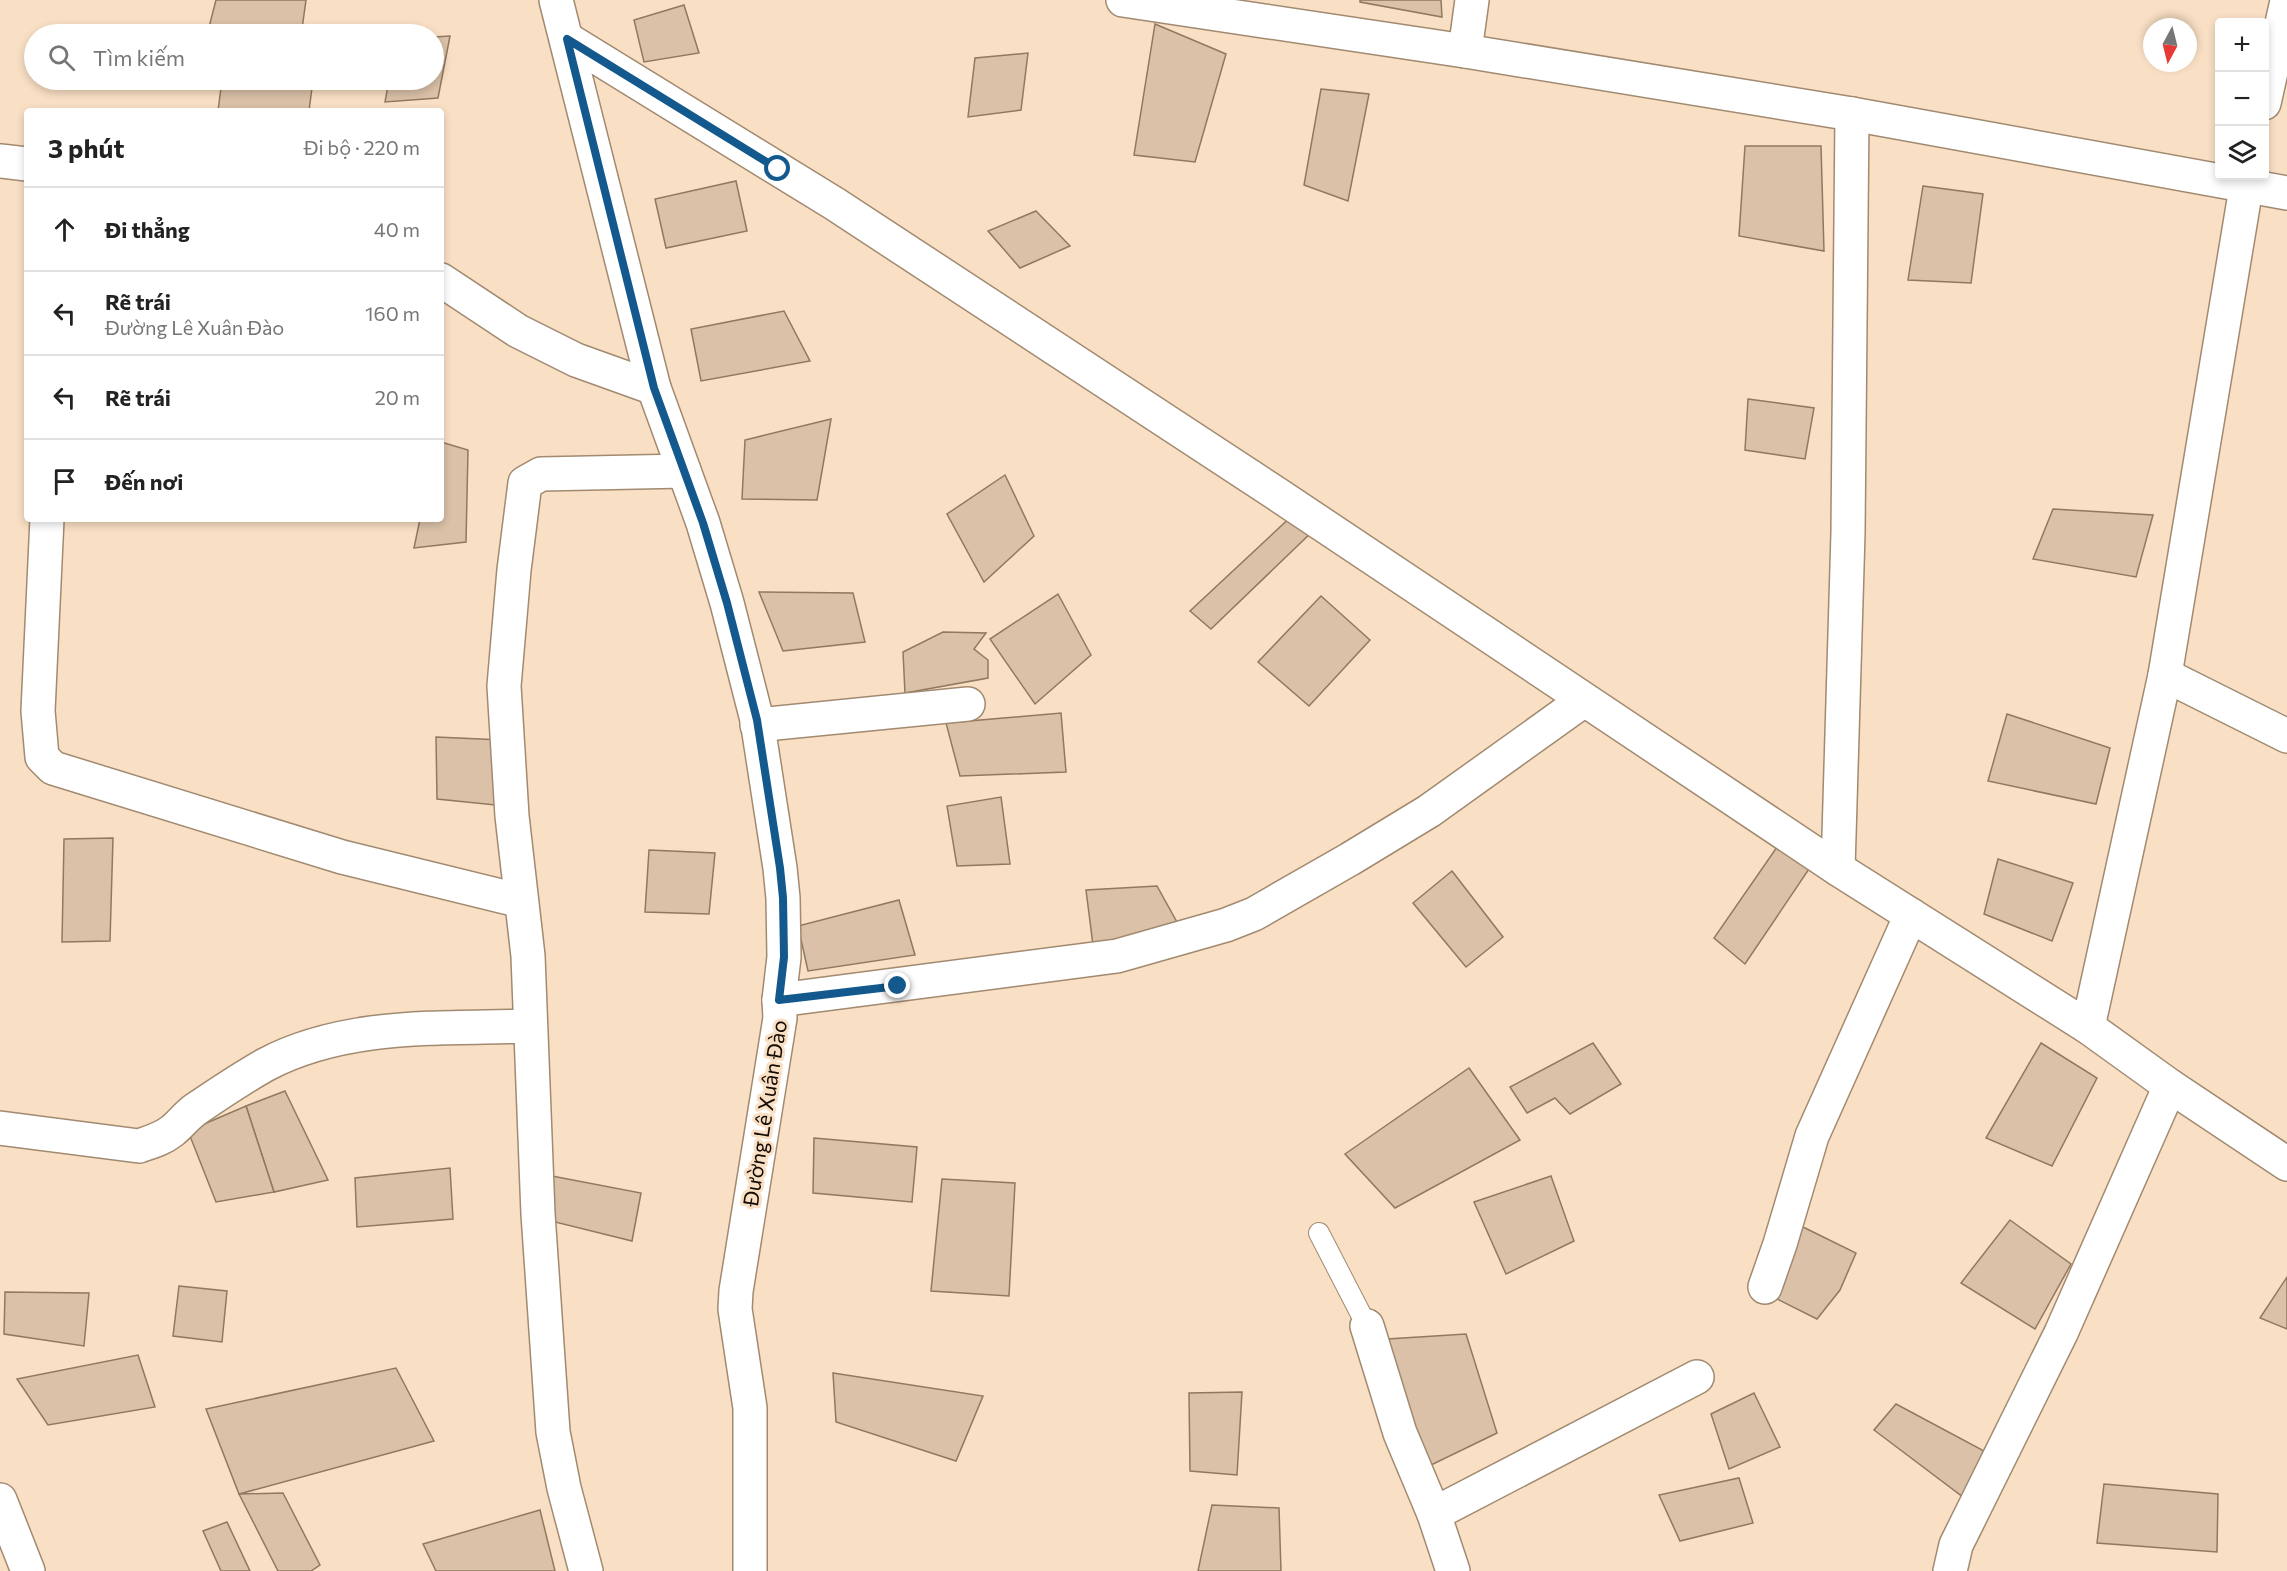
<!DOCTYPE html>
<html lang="vi">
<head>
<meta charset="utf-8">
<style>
	body { margin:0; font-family:Commissioner,sans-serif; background:#f2f2f2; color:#222 }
	.controls { position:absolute; right:18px; top:18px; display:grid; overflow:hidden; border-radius:6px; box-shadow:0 3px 9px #0003 }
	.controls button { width:54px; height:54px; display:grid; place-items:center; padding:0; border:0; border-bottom:2px solid #e0e0e0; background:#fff; color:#222; font:30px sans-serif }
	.compass { position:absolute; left:2143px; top:18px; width:54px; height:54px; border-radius:50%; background:#fff; box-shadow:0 3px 9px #0003; rotate:187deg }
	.stop { position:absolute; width:18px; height:18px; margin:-14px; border:4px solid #13598d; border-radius:50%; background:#fff }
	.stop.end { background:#13598d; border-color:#fff; box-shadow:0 2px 6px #0008 }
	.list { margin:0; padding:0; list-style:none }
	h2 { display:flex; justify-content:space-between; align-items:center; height:78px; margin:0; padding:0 24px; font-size:26px }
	h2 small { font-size:20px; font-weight:400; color:#767676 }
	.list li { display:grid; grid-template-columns:39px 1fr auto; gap:18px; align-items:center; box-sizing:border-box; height:84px; padding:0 24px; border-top:2px solid #e0e0e0 }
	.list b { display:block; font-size:22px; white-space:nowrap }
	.list p { margin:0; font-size:20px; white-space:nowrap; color:#767676 }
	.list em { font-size:20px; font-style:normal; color:#767676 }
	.icon { flex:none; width:33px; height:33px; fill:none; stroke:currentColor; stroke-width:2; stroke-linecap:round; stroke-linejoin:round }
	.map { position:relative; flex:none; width:2287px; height:1571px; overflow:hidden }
	.search { position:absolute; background:#fff; box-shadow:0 3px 9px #0003; left:24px; top:24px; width:420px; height:66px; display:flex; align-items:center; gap:15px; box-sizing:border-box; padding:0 21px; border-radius:33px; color:#767676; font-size:22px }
	.panel { position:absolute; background:#fff; box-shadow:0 3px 9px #0003; left:24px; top:108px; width:420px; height:414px; border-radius:6px }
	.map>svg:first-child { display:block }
	.building { fill:#dac1a7; stroke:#907960; stroke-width:1.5 }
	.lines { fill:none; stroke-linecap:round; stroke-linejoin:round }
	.lane-casing { stroke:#a18a70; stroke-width:22 }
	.street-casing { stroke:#a18a70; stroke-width:36 }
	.lane { stroke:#fff; stroke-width:20 }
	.street { stroke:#fff; stroke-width:33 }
	.route { stroke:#13598d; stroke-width:8 }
	.labels { text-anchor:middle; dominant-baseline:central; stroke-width:6; stroke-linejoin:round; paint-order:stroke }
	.street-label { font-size:21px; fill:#130b04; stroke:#f9dfc4 }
</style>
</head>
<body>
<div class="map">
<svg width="2287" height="1571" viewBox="0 0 2287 1571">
	<rect width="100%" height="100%" fill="#f9dfc4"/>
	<!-- building -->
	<g class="building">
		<path d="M216 0H306L302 29 208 31Z"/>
		<path d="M1360 0H1441L1442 17 1360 2Z"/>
		<path d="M684 5 699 53 644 62 634 20Z"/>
		<path d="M1155 24 1226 54 1195 162 1134 155Z"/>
		<path d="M450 36 438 98 385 102 389 80H434V37Z"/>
		<path d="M1028 53 1021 110 968 117 975 58Z"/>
		<path d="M222 80H313L309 111H218Z"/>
		<path d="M1321 89 1369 94 1348 201 1304 185Z"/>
		<path d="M1745 146H1821L1824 251 1739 236Z"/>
		<path d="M736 181 747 231 666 248 655 199Z"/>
		<path d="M1923 186 1983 194 1971 283 1908 280Z"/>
		<path d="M1036 211 1070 246 1020 268 988 231Z"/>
		<path d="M784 311 810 361 701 381 691 329Z"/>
		<path d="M1748 399 1814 408 1805 459 1745 450Z"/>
		<path d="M831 419 817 500 742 499 745 440Z"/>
		<path d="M441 442 468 450 466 542 414 548 420 519H441Z"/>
		<path d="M1005 475 1034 536 984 582 947 514Z"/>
		<path d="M2053 509 2153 515 2136 577 2033 559Z"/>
		<path d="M1295 513 1315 529 1211 629 1190 611Z"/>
		<path d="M759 592 853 593 865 642 783 651Z"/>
		<path d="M1058 594 1091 655 1035 704 990 639Z"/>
		<path d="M1321 596 1370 640 1309 706 1258 662Z"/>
		<path d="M943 632 986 633 974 649 988 660V678L905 693 903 652Z"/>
		<path d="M1061 713 1066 772 960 776 946 723Z"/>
		<path d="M2007 714 2110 748 2096 804 1988 781Z"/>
		<path d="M436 737 502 740 505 806 437 799Z"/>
		<path d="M1001 797 1010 864 957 866 947 806Z"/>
		<path d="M113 838 110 941 62 942 64 839Z"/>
		<path d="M1777 847 1809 869 1745 964 1714 938Z"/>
		<path d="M649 850 715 853 709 914 645 912Z"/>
		<path d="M1998 859 2073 883 2052 941 1984 914Z"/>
		<path d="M1452 871 1503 937 1466 967 1413 903Z"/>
		<path d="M1157 886 1178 924 1093 945 1086 890Z"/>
		<path d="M899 900 915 955 808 971 798 926Z"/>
		<path d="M1593 1043 1621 1084 1570 1114 1555 1098 1527 1113 1510 1087Z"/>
		<path d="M2041 1043 2097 1078 2052 1166 1986 1138Z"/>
		<path d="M1469 1068 1520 1140 1395 1208 1345 1154Z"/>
		<path d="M285 1091 328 1180 274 1192 246 1106Z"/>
		<path d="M246 1106 274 1192 216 1202 188 1131Z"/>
		<path d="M814 1138 917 1147 912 1202 813 1193Z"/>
		<path d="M450 1168 453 1219 357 1227 355 1178Z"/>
		<path d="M552 1176 641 1193 632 1241 555 1222Z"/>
		<path d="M1551 1176 1574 1241 1506 1274 1474 1202Z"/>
		<path d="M942 1179 1015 1183 1009 1296 931 1291Z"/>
		<path d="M2010 1220 2071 1264 2035 1329 1961 1283Z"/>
		<path d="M1803 1227 1856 1253 1840 1290 1817 1319 1773 1297Z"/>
		<path d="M2287 1277V1329L2260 1318Z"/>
		<path d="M179 1286 227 1291 222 1342 173 1336Z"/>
		<path d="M5 1292 89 1293 84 1346 4 1334Z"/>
		<path d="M1466 1334 1497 1433 1427 1467 1372 1340Z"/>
		<path d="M138 1355 155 1407 48 1425 17 1379Z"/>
		<path d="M396 1368 434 1441 239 1494 206 1409Z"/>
		<path d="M833 1373 983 1396 956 1461 836 1422Z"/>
		<path d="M1242 1392 1237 1475 1190 1471 1189 1393Z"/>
		<path d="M1754 1393 1780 1447 1729 1469 1711 1414Z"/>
		<path d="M1896 1404 1986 1452 1967 1500 1874 1430Z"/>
		<path d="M1739 1478 1753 1523 1680 1541 1659 1495Z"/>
		<path d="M2104 1484 2218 1494 2217 1552 2097 1543Z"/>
		<path d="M283 1493 320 1565 311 1571H278L239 1494Z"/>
		<path d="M1212 1505 1279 1508 1281 1571H1198Z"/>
		<path d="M540 1510 555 1571H436L423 1544Z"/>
		<path d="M227 1522 250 1571H221L203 1531Z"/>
	</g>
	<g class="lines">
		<defs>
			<path id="lane" d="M1319 1233 1367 1326"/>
			<g id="street">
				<path d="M556 0 654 388 703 523 727 603 757 720 780 868 783 898 784 957 779 1000 780 1018 736 1291 735 1309 750 1408V1571"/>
				<path d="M1123 0 1465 51 1852 114 2287 193"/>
				<path d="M567 39 835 204 1277 494 1838 869 2088 1027 2170 1086 2287 1164"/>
				<path d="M1465 51 1472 0"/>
				<path d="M2264 103 2287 1"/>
				<path d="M0 161 27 164"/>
				<path d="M441 280 518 331 576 360 654 388"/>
				<path d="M47 519 38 711 42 757 53 768 342 857 521 901"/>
				<path d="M2165 675 2287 736"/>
				<path d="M757 725 968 704"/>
				<path d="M1838 869 1848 533 1852 114"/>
				<path d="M779 1000 1117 956 1226 925 1254 914 1350 859 1429 811 1584 700"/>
				<path d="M2088 1027 2165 675 2248 176"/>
				<path d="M0 1128 139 1146C151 1142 162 1139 172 1131 181 1124 187 1115 196 1109 218 1094 242 1078 265 1065 346 1022 442 1029 530 1026"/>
				<path d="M1765 1287 1780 1244 1812 1136 1911 915"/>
				<path d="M1367 1326 1400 1433 1434 1514 1453 1571"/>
				<path d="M0 1500 28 1571"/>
				<path d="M1434 1514 1697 1377"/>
				<path d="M586 1571 564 1488 553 1432 538 1214 528 956 512 816 504 686 514 570 525 483 541 474 684 471"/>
				<path d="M1950 1571 1956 1545 2061 1333 2170 1086"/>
			</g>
		</defs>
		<!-- lane casing -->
		<use href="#lane" class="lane-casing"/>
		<!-- street casing -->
		<use href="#street" class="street-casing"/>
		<!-- lane -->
		<use href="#lane" class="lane"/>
		<!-- street -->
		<use href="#street" class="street"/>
	</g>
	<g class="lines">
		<!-- route -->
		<path class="route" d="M778 169 567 39 654 388 703 523 727 603 757 720 780 868 783 898 784 957 779 1000 898 986"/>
	</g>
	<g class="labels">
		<!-- street labels -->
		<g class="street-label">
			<text transform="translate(764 1113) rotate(-81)">Đường Lê Xuân Đào</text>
		</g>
	</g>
</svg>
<div class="controls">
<button>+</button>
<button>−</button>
<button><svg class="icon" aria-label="layers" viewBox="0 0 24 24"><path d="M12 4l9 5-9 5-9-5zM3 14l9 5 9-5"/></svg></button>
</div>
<svg class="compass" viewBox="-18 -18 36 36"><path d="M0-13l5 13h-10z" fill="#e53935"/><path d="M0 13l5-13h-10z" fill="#767676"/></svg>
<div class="stop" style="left:778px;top:169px"></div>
<div class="stop end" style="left:898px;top:986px"></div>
<div class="search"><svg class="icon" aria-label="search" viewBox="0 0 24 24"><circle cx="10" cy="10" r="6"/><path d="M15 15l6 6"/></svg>Tìm kiếm</div>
<section class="panel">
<h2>3 phút<small>Đi bộ · 220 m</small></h2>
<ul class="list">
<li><svg class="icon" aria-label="ahead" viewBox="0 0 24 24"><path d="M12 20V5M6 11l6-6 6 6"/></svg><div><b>Đi thẳng</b></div><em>40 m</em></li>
<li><svg class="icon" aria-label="left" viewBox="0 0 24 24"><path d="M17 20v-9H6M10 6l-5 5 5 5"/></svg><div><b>Rẽ trái</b><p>Đường Lê Xuân Đào</p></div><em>160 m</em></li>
<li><svg class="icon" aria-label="left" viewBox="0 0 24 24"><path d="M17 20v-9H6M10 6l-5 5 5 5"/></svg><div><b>Rẽ trái</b></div><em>20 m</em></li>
<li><svg class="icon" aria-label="arrive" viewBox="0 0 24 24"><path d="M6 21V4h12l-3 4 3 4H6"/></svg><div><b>Đến nơi</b></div></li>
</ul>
</section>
</div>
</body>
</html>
